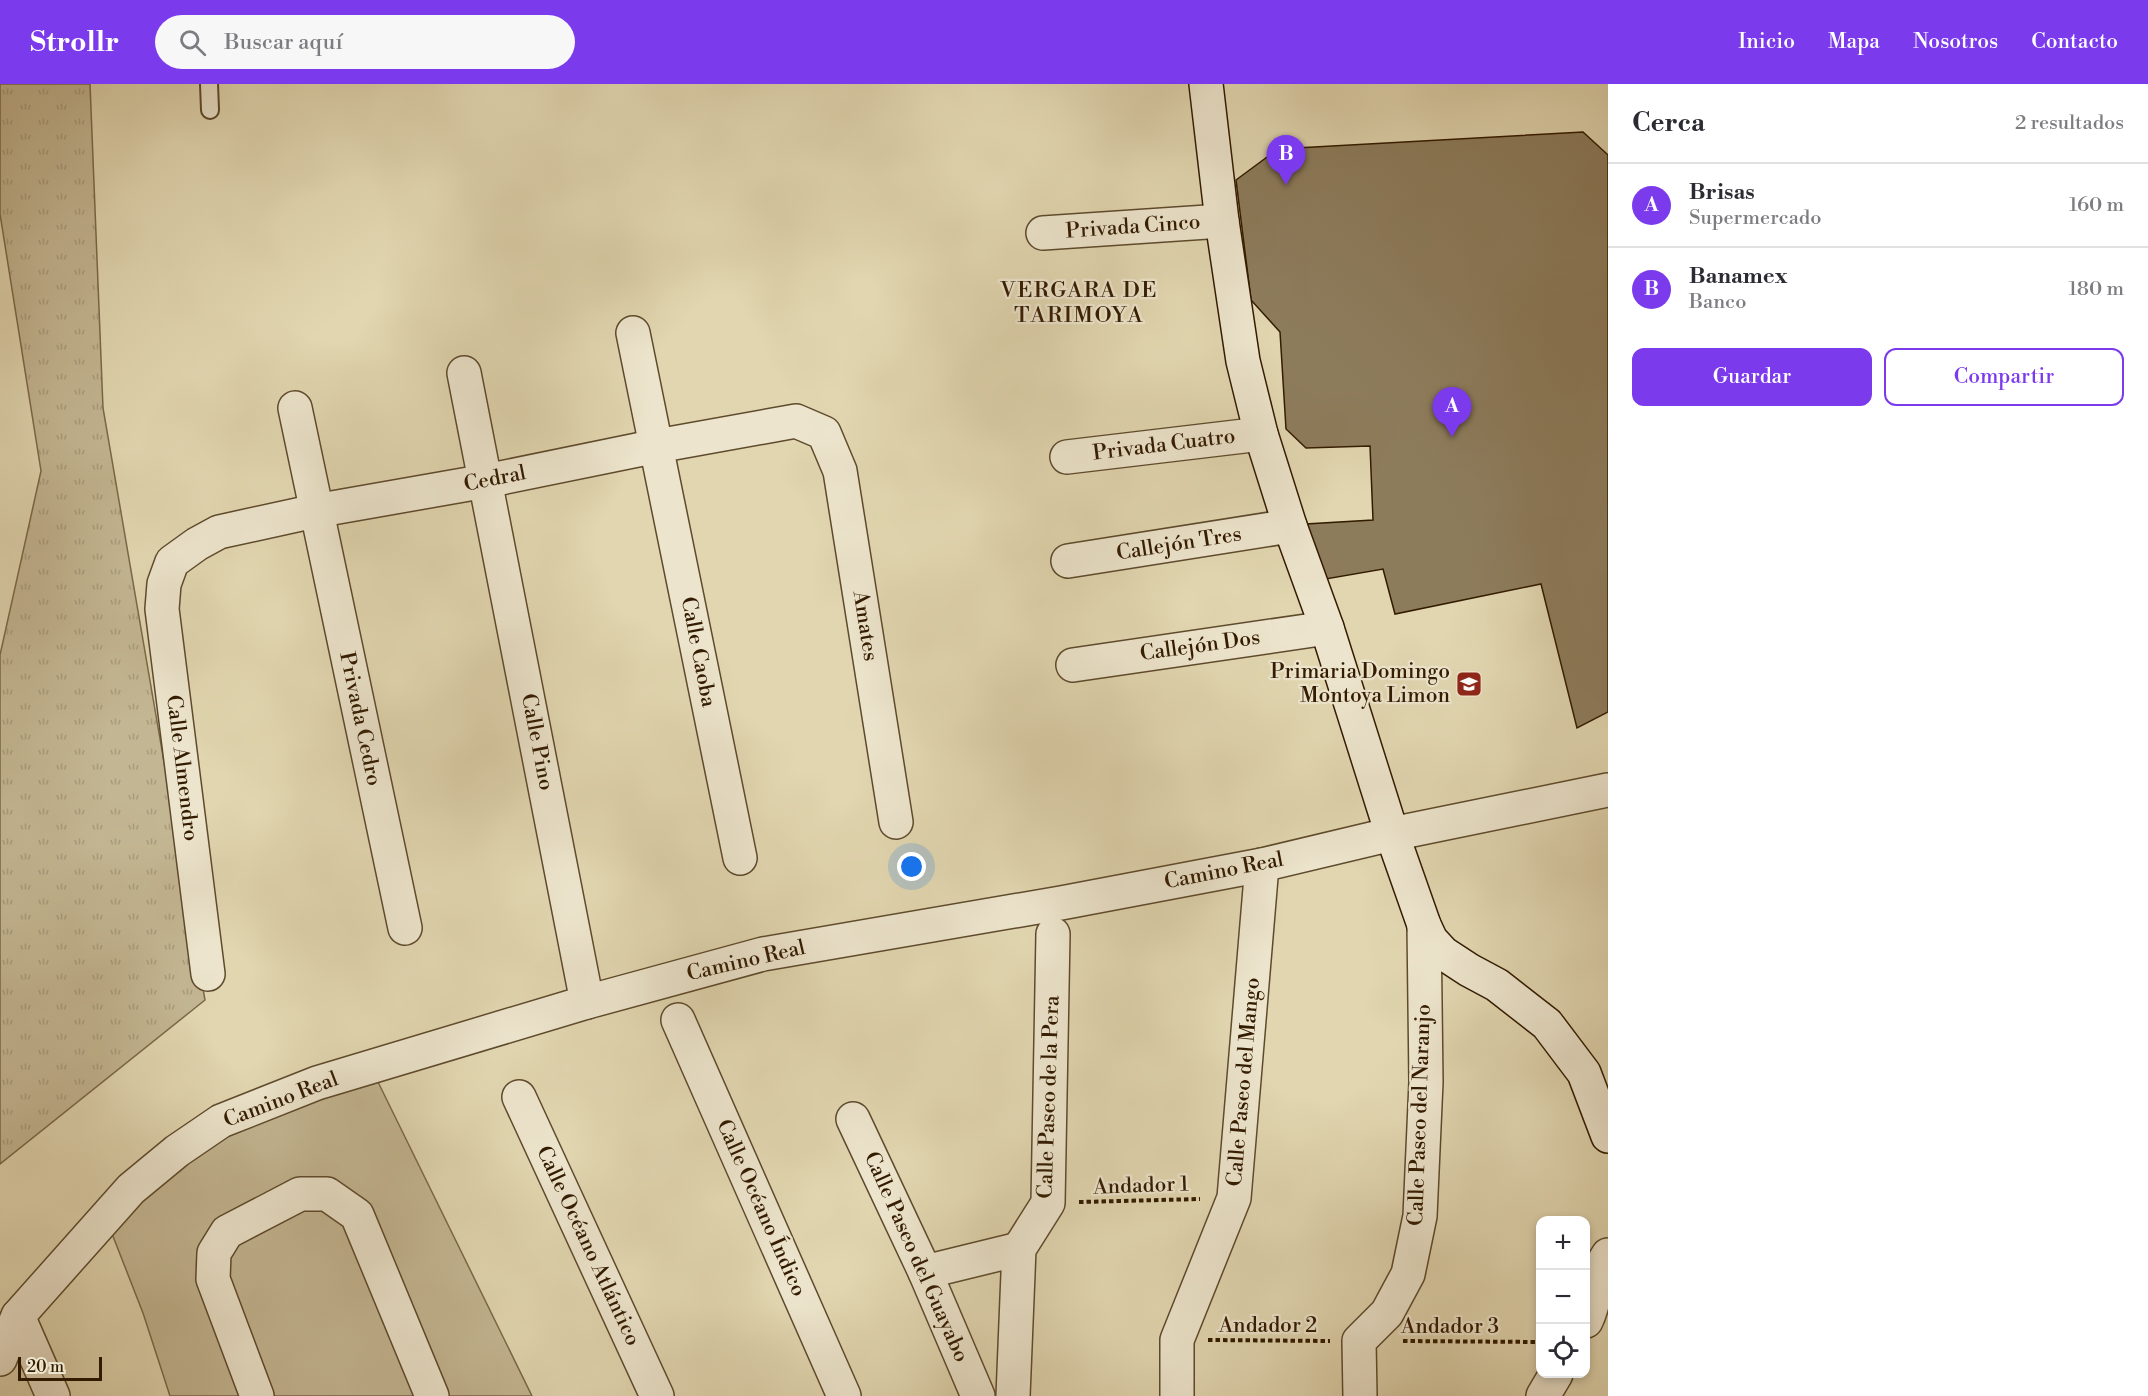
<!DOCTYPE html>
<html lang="es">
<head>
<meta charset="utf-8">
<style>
	body { margin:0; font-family:"Libre Bodoni",serif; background:#f7f7f7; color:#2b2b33 }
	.controls { position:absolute; right:18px; bottom:18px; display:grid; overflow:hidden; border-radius:12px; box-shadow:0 3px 9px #0003 }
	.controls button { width:54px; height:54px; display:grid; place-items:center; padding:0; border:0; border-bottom:2px solid #e1e1e2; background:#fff; color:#2b2b33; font:30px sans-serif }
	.scale { position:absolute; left:18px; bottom:15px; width:84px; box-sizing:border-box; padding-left:6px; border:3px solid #331b00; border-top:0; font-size:16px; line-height:21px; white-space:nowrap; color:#331b00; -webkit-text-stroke:4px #ece4cc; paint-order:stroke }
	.you { position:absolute; left:912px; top:783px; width:21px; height:21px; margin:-15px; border:4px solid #fff; border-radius:50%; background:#1a73e8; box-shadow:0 0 0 9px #1a73e833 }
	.badge { display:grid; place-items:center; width:39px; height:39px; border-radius:50%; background:#7c3aed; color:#fff; font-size:20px; font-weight:700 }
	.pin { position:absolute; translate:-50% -50px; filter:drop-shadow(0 2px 3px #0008) }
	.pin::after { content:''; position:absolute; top:32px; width:21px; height:18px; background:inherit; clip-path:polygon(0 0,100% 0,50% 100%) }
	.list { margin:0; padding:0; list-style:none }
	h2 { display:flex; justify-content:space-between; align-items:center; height:78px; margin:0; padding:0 24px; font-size:26px }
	h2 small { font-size:20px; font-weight:400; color:#7c7c81 }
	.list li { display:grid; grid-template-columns:39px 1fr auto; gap:18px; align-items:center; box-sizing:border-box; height:84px; padding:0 24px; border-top:2px solid #e1e1e2 }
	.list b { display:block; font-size:22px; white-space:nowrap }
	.list p { margin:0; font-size:20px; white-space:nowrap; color:#7c7c81 }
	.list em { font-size:20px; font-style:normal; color:#7c7c81 }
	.actions { display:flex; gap:12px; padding:18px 24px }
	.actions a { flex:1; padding:14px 0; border:2px solid #7c3aed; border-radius:12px; text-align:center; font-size:21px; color:#7c3aed }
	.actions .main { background:#7c3aed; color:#fff }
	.icon { flex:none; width:33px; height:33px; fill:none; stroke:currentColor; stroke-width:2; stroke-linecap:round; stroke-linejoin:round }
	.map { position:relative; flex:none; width:1608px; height:1312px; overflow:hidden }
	header { display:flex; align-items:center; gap:36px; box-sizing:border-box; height:84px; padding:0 30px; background:#7c3aed; color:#fff }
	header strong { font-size:28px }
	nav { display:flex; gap:33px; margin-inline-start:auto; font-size:21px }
	.search { width:420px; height:54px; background:#f7f7f7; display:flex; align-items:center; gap:15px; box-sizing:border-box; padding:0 21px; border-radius:33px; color:#7c7c81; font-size:22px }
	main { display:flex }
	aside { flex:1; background:#fff }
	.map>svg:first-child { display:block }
	.grass { fill:url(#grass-tufts); stroke:#7b6849; stroke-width:1.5 }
	.park { fill:#c3b692; stroke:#7b6849; stroke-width:1.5 }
	.building { fill:#8d7c5c; stroke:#331b00; stroke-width:1.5 }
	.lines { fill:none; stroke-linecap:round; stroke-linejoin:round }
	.lane-casing { stroke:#5e4a2c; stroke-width:20 }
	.street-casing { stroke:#5e4a2c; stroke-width:36 }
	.secondary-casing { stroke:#331b00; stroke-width:36 }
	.path { stroke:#331b00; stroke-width:4; stroke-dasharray:4.5 3; stroke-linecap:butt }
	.lane { stroke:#ece4cc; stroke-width:16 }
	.street { stroke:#ece4cc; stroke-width:33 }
	.secondary { stroke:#ece4cc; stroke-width:33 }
	.labels { text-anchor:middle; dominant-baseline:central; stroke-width:4.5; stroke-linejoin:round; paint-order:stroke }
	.street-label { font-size:21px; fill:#331b00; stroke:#ece4cc }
	.poi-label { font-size:21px; fill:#331b00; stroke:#ece4cc; text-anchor:end }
	.neighbourhood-label { font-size:22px; letter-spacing:1.5px; fill:#331b00; stroke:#ece4cc }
</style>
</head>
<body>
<header>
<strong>Strollr</strong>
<div class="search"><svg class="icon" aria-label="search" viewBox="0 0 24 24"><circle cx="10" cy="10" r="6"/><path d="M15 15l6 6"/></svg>Buscar aquí</div>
<nav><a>Inicio</a><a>Mapa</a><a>Nosotros</a><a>Contacto</a></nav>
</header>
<main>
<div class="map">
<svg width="1608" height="1312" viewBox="0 0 1608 1312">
	<defs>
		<pattern id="grass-tufts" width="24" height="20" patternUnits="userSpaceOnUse" patternTransform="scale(1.5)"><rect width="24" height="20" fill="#c3b692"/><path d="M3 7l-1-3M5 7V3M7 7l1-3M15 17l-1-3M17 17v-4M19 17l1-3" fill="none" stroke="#a89c7c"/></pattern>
	</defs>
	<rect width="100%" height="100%" fill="#e1d6b0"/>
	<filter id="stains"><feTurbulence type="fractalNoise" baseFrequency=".00333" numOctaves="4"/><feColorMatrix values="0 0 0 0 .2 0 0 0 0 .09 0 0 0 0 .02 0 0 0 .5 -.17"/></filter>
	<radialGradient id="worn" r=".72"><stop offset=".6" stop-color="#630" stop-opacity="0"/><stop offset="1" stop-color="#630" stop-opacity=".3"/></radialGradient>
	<!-- grass -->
	<path class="grass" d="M0 0H90L103 324 205 916 0 1080V571L41 387 0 130Z"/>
	<!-- park -->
	<path class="park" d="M378 998 532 1312H170L143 1229 107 1137 227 1037Z"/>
	<!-- building -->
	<path class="building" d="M1583 48 1608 71V628L1577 644 1541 500 1395 530 1383 485 1320 496 1306 440 1373 436 1370 362 1306 364 1286 345 1280 248 1251 216 1236 96 1278 65Z"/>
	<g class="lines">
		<defs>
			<path id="lane" d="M209 0 210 26"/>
			<g id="street">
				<path d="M1043 149 1222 137"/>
				<path d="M633 249 740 774"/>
				<path d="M464 289 587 918"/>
				<path d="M295 324 405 844"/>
				<path d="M1067 373 1261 350"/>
				<path d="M1068 477 1290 442"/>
				<path d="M1073 581 1327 544"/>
				<path d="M208 890 162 525 164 500 172 478 197 460 219 448 315 427 486 397 657 362 796 337 824 349 840 387 896 738"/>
				<path d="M678 936 844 1312"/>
				<path d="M519 1013 657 1312"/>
				<path d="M853 1035 925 1188 978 1312"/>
				<path d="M925 1188 1019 1165"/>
				<path d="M18 1232 53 1312"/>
				<path d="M1586 1237C1597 1216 1594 1191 1608 1171"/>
				<path d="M0 1275 18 1232 131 1105 177 1067 221 1037 317 999 587 918 763 870 1061 819 1262 781 1392 750 1608 706"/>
				<path d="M257 1312 213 1195 214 1169 227 1148 300 1110H327L357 1131 432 1312"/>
				<path d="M1013 1312 1019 1165 1048 1119 1053 850"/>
				<path d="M1177 1312V1256L1234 1114 1262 781"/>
				<path d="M1360 1312 1359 1257 1387 1229 1408 1190 1420 1132 1426 998 1424 841"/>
				<path d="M1543 1312 1556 1290"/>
			</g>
			<path id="secondary" d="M1206 0 1222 137 1243 277 1261 350 1290 442 1327 544 1392 750 1424 841 1431 856 1443 869 1469 886 1497 901 1547 940 1584 989 1608 1052"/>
		</defs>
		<!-- lane casing -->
		<use href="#lane" class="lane-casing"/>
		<!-- street casing -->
		<use href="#street" class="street-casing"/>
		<!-- secondary casing -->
		<use href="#secondary" class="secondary-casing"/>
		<!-- path -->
		<g class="path">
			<path d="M1079 1118 1200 1115"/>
			<path d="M1208 1256 1330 1257"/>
			<path d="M1403 1257 1540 1258"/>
		</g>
		<!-- lane -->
		<use href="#lane" class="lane"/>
		<!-- street -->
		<use href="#street" class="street"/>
		<!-- secondary -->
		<use href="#secondary" class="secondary"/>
	</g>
	<!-- icons -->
	<defs>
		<symbol id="school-square" viewBox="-11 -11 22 22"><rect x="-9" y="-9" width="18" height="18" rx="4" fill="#8f2418" stroke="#ece4cc"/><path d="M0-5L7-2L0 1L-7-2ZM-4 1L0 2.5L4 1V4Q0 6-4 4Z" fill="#fff"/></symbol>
	</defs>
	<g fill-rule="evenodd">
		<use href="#school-square" x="1454" y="585" width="30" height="30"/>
	</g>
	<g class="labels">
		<!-- street labels -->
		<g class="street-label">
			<text transform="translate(1133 143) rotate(-4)">Privada Cinco</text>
			<text transform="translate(1164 361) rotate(-7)">Privada Cuatro</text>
			<text transform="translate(495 395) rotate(-11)">Cedral</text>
			<text transform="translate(1179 460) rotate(-9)">Callejón Tres</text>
			<text transform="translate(865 542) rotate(81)">Amates</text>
			<text transform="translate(1200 562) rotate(-8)">Callejón Dos</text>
			<text transform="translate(698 568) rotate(79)">Calle Caoba</text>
			<text transform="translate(360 635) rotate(78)">Privada Cedro</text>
			<text transform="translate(537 658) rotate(79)">Calle Pino</text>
			<text transform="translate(182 684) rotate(83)">Calle Almendro</text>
			<text transform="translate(1224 787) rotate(-11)">Camino Real</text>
			<text transform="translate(746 877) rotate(-13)">Camino Real</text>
			<text transform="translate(1244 998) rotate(-85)">Calle Paseo del Mango</text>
			<text transform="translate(1049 1013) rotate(-88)">Calle Paseo de la Pera</text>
			<text transform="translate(281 1016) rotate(-21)">Camino Real</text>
			<text transform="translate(1420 1031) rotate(-88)">Calle Paseo del Naranjo</text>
			<text transform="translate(1141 1102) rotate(-2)">Andador 1</text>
			<text transform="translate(761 1124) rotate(66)">Calle Océano Índico</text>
			<text transform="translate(588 1162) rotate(65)">Calle Océano Atlántico</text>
			<text transform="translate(916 1173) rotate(66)">Calle Paseo del Guayabo</text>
			<text x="1268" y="1242">Andador 2</text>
			<text x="1450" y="1243">Andador 3</text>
		</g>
		<!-- poi labels -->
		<g class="poi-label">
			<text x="1450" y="588">Primaria Domingo<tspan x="1450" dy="24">Montoya Limon</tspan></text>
		</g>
		<!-- neighbourhood labels -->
		<g class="neighbourhood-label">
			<text x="1079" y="206">VERGARA DE<tspan x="1079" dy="25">TARIMOYA</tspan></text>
		</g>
	</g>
	<rect width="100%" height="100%" filter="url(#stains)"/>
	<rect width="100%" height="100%" fill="url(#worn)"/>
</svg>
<div class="controls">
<button>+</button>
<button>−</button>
<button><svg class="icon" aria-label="locate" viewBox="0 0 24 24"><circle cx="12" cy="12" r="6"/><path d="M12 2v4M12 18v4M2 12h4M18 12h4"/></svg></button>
</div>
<div class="scale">20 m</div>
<div class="you"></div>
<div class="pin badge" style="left:1452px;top:353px">A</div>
<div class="pin badge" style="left:1286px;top:101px">B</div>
</div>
<aside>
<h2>Cerca<small>2 resultados</small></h2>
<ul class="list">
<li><span class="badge">A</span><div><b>Brisas</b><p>Supermercado</p></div><em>160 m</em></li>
<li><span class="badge">B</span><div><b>Banamex</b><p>Banco</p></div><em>180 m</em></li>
</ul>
<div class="actions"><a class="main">Guardar</a><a>Compartir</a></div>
</aside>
</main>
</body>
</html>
